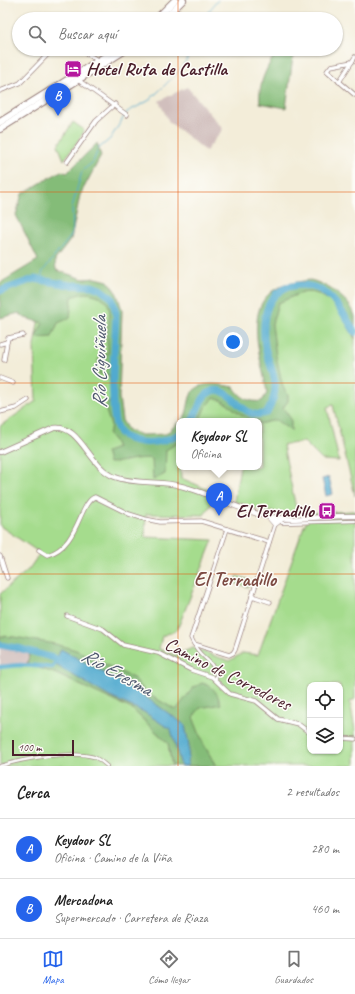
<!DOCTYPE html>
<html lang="es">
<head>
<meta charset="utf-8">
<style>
	body { margin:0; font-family:Caveat,sans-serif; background:#f2f2f2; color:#222 }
	.controls { position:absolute; right:12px; bottom:12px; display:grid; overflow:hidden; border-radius:8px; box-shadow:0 1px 3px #0004 }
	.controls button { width:36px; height:36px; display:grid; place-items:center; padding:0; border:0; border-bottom:1px solid #e0e0e0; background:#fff; color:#222; font:20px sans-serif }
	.scale { position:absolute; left:12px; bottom:10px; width:62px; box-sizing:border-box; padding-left:4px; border:2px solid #4a1f2b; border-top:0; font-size:11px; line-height:14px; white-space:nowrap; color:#4a1f2b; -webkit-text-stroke:3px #fdfcf7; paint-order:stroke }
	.you { position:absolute; left:233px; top:342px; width:14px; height:14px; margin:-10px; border:3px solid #fff; border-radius:50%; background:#1a73e8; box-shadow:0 0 0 6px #1a73e833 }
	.badge { display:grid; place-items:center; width:26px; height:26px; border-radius:50%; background:#2563eb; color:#fff; font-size:13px; font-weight:700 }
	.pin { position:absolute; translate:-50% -33px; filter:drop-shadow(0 1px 2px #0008) }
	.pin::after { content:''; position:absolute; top:21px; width:14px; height:12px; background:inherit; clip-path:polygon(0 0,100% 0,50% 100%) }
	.popup { position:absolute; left:176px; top:418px; width:86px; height:52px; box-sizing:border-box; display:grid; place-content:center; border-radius:8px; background:#fff; filter:drop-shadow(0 1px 3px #0005); font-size:13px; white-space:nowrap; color:#767676 }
	.popup b { font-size:15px; color:#222 }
	.popup::after { content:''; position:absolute; left:50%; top:100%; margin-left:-8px; border:8px solid transparent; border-top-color:#fff }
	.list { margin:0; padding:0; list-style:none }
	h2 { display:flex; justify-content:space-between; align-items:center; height:52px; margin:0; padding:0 16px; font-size:17px }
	h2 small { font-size:13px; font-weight:400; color:#767676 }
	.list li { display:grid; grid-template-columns:26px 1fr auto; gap:12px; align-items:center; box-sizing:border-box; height:60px; padding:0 16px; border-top:1px solid #e0e0e0 }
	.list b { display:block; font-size:15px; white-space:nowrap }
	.list p { margin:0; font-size:13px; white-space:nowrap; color:#767676 }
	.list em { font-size:13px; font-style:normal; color:#767676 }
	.icon { flex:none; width:22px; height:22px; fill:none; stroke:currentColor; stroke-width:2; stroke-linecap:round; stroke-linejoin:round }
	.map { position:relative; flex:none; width:355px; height:766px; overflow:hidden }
	.search { position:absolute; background:#fff; box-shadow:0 1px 3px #0004; left:12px; right:12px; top:12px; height:44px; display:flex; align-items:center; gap:10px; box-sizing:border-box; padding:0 14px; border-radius:22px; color:#767676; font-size:15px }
	.sheet { height:172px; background:#fff }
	nav { display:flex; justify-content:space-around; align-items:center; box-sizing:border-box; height:56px; border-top:1px solid #e0e0e0; background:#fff; font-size:11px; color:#767676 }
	nav a { display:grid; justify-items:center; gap:2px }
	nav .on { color:#2563eb }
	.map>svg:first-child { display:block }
	.industrial { fill:#d1bfbd }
	.green { fill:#a5dc8d; stroke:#787e5c; fill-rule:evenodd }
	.forest { fill:#84bc78; stroke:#676e52 }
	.water { fill:#51aacf; stroke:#4e647d }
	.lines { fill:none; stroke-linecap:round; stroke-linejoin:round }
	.stream { stroke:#51aacf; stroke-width:1 }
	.canal { stroke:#51aacf; stroke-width:4.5 }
	.river { stroke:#51aacf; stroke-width:7 }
	.pedestrian-casing { stroke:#9e8682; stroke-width:4 }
	.minor-casing { stroke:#9e8682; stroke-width:5 }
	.tertiary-casing { stroke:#9e8682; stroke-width:6 }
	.secondary-casing { stroke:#9e8682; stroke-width:6 }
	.trunk-casing { stroke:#9e8682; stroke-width:8 }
	.pedestrian { stroke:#fff; stroke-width:2.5 }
	.minor { stroke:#fff; stroke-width:3.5 }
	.tertiary { stroke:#fff; stroke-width:4.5 }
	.secondary { stroke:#fff; stroke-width:5 }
	.trunk { stroke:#fff; stroke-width:6 }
	.grid { fill:none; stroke:#e8590c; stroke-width:1; stroke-opacity:0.55 }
	.labels { text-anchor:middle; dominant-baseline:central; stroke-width:3; stroke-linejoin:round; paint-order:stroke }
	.poi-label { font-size:19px; font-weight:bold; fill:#4a1f2b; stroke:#fdfcf7; text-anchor:start }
	.street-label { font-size:19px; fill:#4a1f2b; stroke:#fdfcf7 }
	.water-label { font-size:20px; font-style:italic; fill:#4d576d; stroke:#fdfcf7 }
	.neighbourhood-label { font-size:20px; font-weight:bold; fill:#7d4b43; stroke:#fdfcf7 }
</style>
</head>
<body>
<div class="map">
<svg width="355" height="766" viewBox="0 0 355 766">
	<rect width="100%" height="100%" fill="#fdfcf7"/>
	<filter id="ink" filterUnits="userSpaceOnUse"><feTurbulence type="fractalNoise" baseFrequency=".025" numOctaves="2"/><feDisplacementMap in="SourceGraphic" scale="8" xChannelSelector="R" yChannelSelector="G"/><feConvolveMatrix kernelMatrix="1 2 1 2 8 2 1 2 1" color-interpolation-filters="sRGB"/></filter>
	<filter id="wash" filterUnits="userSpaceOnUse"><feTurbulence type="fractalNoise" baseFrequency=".012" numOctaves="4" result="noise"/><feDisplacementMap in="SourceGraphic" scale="16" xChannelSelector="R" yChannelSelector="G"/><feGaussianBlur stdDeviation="0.9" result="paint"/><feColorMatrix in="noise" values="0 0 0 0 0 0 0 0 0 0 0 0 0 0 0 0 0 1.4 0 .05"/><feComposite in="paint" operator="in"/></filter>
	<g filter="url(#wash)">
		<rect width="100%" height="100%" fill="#f3edd9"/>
		<!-- industrial -->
		<g class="industrial">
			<path d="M187 87 223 129 206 151 169 122 159 101Z"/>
			<path d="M0 647 30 652 27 664H18L0 667Z"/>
		</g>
		<!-- green -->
		<g class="green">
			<path d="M73 122 83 129 84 132 64 160 58 145Z"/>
			<path d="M41 279 112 298V409L127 438 179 434 181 478 218 494 204 515 146 514 145 537 213 540 177 630 162 636 159 649 175 655 193 648 229 661 243 653 258 655 304 526 311 513 355 511V699L350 702 355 730V766H185L179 736 126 694 22 649 0 645V594L29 569 40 553 0 526V426L36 401 34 346 44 290ZM310 685H340V751H310Z"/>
			<path d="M284 289 328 294 355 332V496L333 405 327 407 339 461 322 460 304 442 283 445 297 513C274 514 256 510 234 501L240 467H259V421H192L206 394 238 404 271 406 264 325Z"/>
			<path d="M237 576 250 580 248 587 234 583Z"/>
			<path d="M18 664H27L54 673 132 709 168 743 172 766H0V667Z"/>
		</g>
		<!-- forest -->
		<g class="forest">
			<path d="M278 49H294L286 108 260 103C258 81 268 66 278 49Z"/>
			<path d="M97 143 101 156 80 195 71 239 55 260 56 270 83 279 96 278 108 281 117 294 122 310 119 397 122 420 128 430 141 435 166 434 179 422V442L166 450 165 474 153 480 152 459C138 456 124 463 109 463L106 452 117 448 114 441 108 434 111 426 105 408 111 399 109 375 99 374 98 362 100 354 108 353C108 346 106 339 107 332 109 317 115 301 96 295 86 292 82 293 72 297L70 318 58 323 52 337 39 338 36 336 43 323 25 318 19 313 0 318V283L38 260 16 215 22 194 61 171 67 173Z"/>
			<path d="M310 280C325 283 352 300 355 317 355 324 355 332 355 339 344 320 329 287 302 293 294 295 286 300 278 303L272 324 276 356 283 387 288 395V401L283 408 291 419V431L276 420 259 424V421C240 421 231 401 214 398L206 406 199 421H181C187 416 187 409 189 401 193 379 217 384 234 387 240 397 249 403 262 401L267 393C263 365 244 315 270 293 280 284 297 282 310 280Z"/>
			<path d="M0 636 14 637 55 644 76 650 135 679 146 693 176 710 193 688 202 683C214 686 217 693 221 704L200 708 193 717 203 743 216 766H172L168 743 132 709 54 673 27 664 30 652 0 647Z"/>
		</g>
		<!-- water -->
		<g class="water">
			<path d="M329 477 333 494 326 496 322 479Z"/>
			<path d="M61 649 140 693 185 725 189 745 188 766H181L171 730 144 712 110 697 54 664Z"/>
		</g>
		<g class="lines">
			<!-- stream -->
			<g class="stream">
				<path d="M206 19 208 12 218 0"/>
				<path d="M41 279 43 271 71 236 73 229 72 207 82 171 93 162 98 149 110 139 127 112 148 101 159 91 180 70 194 49"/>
			</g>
			<!-- canal -->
			<path class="canal" d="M0 667 19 665 52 667 58 660"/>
			<!-- river -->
			<g class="river">
				<path d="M0 291 34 279 70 285 92 286 100 289 112 298 116 313C116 337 107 415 119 432 124 438 133 441 141 442 155 444 166 441 179 434"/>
				<path d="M192 421C197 413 200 399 207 394 224 381 236 406 249 412 255 416 261 415 267 413 272 404 276 395 275 384 274 371 267 359 265 346 261 318 266 286 301 285 329 285 342 311 355 332"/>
				<path d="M0 645 22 649 64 661"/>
			</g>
		</g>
	</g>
	<g filter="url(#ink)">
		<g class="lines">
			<defs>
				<g id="pedestrian">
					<path d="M282 523 355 521"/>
					<path d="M194 644C200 659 217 661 216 679"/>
					<path d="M0 766C23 759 71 750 94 757 99 759 103 763 107 766"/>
				</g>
				<g id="minor">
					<path d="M79 49 99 61"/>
					<path d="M352 62 331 66 327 71 355 95"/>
					<path d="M78 80 127 115"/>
					<path d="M339 82 355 57"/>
					<path d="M0 91 20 83 53 49"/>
					<path d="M67 162 96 121 115 104"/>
					<path d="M7 342 8 338 23 335"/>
					<path d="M0 344 7 342 4 360"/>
					<path d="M0 378 13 383"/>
					<path d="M0 412 16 408 28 400"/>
					<path d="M227 529 191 638 194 644 229 655 233 653 235 650 275 524"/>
					<path d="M39 550 47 555C79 547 79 502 95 497L129 514 145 519 160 522 201 521 269 542"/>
					<path d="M0 556 7 578"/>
					<path d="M252 596 270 602"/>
					<path d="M67 616 103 629 123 645 158 653 191 670 212 677 230 694 256 701 278 719 298 724 310 733"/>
					<path d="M340 738 355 739"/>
				</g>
				<path id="tertiary" d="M0 452 54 428C80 424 89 467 115 477 136 485 159 480 181 486 211 493 239 511 270 517 298 522 327 515 355 516"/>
				<path id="secondary" d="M268 516 275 524 283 518"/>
				<g id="trunk">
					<path d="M156 19 175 0"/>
					<path d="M164 19 183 0"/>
					<path d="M0 122 117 49"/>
					<path d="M0 129 127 49"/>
				</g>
			</defs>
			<!-- pedestrian casing -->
			<use href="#pedestrian" class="pedestrian-casing"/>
			<!-- minor casing -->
			<use href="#minor" class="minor-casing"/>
			<!-- tertiary casing -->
			<use href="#tertiary" class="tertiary-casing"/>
			<!-- secondary casing -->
			<use href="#secondary" class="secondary-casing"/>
			<!-- trunk casing -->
			<use href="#trunk" class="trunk-casing"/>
			<!-- pedestrian -->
			<use href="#pedestrian" class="pedestrian"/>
			<!-- minor -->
			<use href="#minor" class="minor"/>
			<!-- tertiary -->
			<use href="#tertiary" class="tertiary"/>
			<!-- secondary -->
			<use href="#secondary" class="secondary"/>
			<!-- trunk -->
			<use href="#trunk" class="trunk"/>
		</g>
	</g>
	<!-- grid -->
	<path class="grid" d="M178 0V19M178 49V766M0 192H355M0 383H355M0 574H355"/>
	<!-- icons -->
	<defs>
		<symbol id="hotel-square" viewBox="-11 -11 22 22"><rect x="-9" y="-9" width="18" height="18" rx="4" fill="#b5179e" stroke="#fdfcf7"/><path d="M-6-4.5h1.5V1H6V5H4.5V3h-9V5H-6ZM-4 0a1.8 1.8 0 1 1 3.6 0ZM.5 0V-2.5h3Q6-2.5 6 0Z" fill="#fff"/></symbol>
		<symbol id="bus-square" viewBox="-11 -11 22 22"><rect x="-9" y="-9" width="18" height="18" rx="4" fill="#b5179e" stroke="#fdfcf7"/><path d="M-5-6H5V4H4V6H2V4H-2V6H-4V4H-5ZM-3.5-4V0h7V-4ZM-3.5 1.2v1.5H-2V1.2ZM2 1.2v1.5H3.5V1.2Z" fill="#fff"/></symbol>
	</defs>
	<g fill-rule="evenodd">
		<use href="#hotel-square" x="63" y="59" width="20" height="20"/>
		<use href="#bus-square" x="317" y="501" width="20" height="20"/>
	</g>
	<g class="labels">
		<!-- poi labels -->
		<g class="poi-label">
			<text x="86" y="69">Hotel Ruta de Castilla</text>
			<text x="314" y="511" text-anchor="end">El Terradillo</text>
		</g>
		<!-- street labels -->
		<g class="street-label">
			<text transform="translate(228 674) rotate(27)">Camino de Corredores</text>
		</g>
		<!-- water labels -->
		<g class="water-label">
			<text transform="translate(99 362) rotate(-90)">Río Ciguiñuela</text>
			<text transform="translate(117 672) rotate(29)">Río Eresma</text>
		</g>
		<!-- neighbourhood labels -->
		<g class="neighbourhood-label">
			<text x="235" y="579">El Terradillo</text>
		</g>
	</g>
</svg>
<div class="controls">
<button><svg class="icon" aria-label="locate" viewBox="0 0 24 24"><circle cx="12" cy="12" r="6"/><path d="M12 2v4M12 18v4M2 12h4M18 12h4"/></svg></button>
<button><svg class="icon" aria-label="layers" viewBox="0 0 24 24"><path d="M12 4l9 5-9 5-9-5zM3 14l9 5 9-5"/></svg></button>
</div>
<div class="scale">100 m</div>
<div class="you"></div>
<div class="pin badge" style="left:219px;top:516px">A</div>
<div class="popup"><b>Keydoor SL</b>Oficina</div>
<div class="pin badge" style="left:58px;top:116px">B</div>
<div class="search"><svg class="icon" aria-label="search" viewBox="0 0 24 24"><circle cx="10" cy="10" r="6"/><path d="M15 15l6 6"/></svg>Buscar aquí</div>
</div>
<section class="sheet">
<h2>Cerca<small>2 resultados</small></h2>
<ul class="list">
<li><span class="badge">A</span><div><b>Keydoor SL</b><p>Oficina · Camino de la Viña</p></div><em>280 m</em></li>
<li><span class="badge">B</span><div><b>Mercadona</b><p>Supermercado · Carretera de Riaza</p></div><em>460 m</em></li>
</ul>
</section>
<nav>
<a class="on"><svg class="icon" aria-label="map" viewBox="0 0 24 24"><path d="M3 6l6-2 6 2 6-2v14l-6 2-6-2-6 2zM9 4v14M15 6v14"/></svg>Mapa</a>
<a><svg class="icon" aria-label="directions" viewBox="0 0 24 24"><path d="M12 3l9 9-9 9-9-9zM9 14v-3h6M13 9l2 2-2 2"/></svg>Cómo llegar</a>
<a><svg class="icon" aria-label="saved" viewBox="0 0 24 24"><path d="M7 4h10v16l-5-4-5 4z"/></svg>Guardados</a>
</nav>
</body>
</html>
